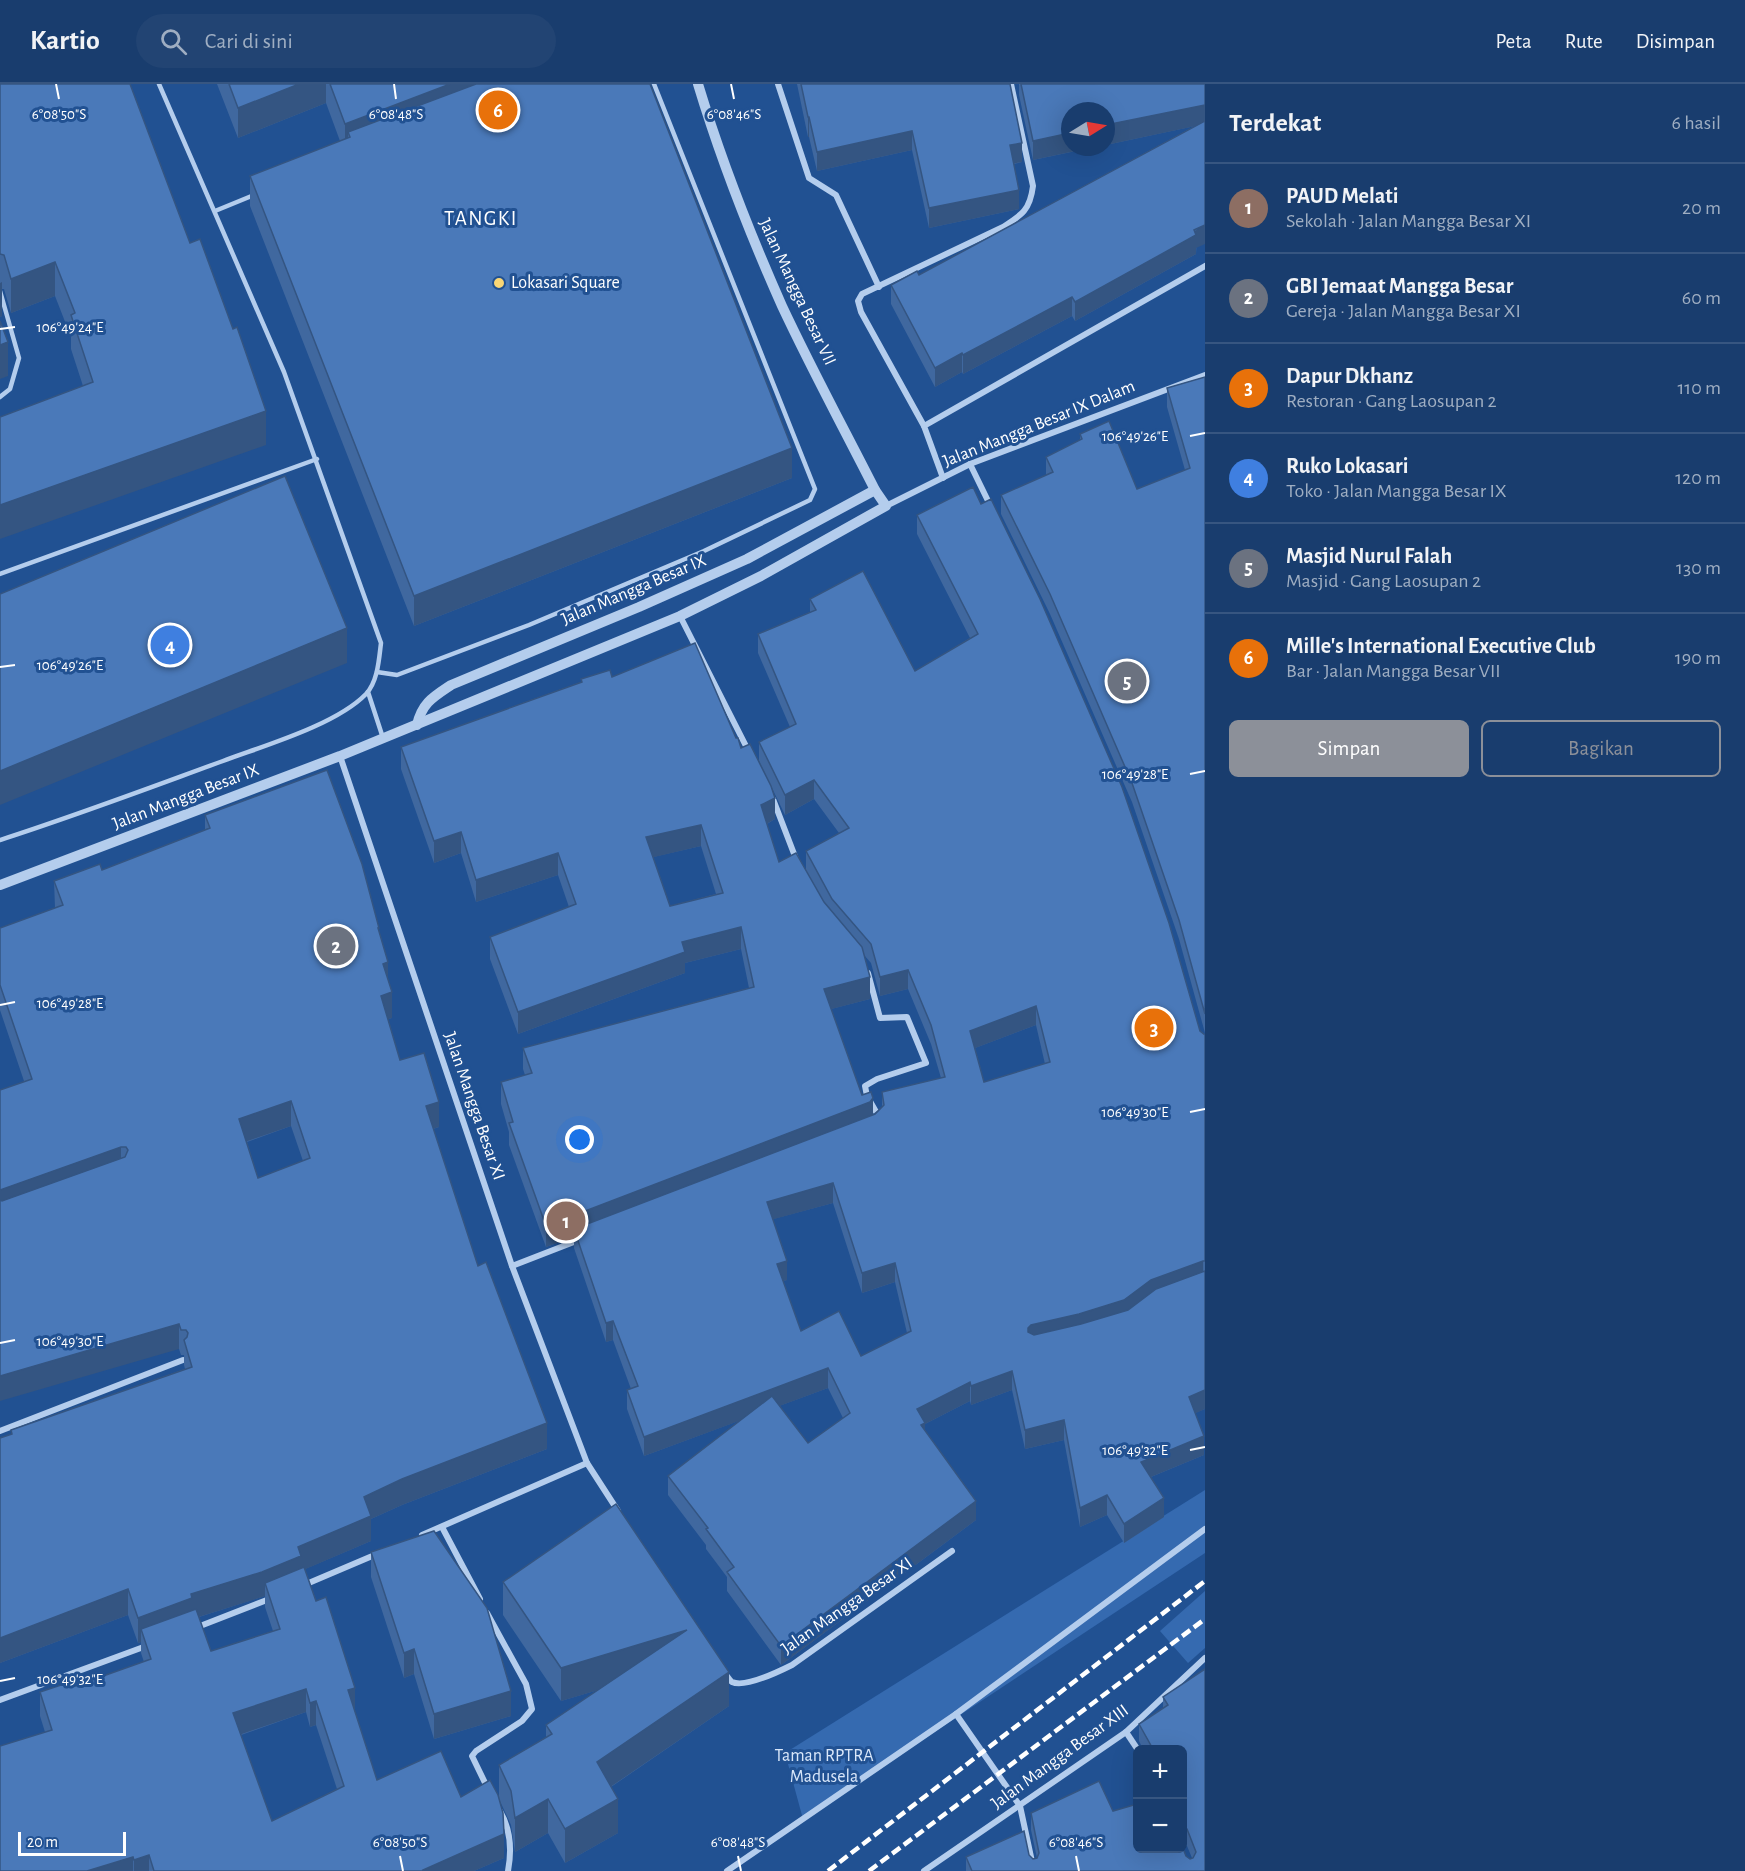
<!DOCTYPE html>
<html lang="id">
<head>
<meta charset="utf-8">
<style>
	body { margin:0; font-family:"Alegreya Sans",sans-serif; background:#224473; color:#f1f3f6 }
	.controls { position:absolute; right:18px; bottom:18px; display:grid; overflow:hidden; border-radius:9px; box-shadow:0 6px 24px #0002 }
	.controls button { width:54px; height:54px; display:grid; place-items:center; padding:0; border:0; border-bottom:2px solid #375681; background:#193d6e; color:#f1f3f6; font:30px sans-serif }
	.compass { position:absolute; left:1061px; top:18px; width:54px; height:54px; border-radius:50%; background:#193d6e; box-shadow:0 6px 24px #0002; rotate:79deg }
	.scale { position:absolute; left:18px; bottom:15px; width:108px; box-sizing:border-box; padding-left:6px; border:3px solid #fff; border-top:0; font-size:16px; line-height:21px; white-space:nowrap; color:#fff; -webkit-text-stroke:4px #215192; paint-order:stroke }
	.you { position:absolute; left:580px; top:1056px; width:21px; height:21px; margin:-15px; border:4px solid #fff; border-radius:50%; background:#1a73e8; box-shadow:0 0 0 9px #1a73e833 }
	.badge { display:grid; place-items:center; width:39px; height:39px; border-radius:50%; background:#8c9099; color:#fff; font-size:20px; font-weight:700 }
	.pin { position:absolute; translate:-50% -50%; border:3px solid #fff; box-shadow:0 2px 6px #0006 }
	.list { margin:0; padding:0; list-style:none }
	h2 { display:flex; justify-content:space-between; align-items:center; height:78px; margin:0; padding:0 24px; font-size:26px }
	h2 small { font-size:20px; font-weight:400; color:#9faec2 }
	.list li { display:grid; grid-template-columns:39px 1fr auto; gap:18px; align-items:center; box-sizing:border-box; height:90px; padding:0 24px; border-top:2px solid #375681 }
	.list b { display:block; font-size:22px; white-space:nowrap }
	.list p { margin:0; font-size:20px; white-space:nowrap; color:#9faec2 }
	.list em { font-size:20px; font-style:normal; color:#9faec2 }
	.actions { display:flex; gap:12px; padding:18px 24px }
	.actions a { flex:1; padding:14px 0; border:2px solid #8c9099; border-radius:9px; text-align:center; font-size:21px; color:#8c9099 }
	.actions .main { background:#8c9099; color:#fff }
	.icon { flex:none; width:33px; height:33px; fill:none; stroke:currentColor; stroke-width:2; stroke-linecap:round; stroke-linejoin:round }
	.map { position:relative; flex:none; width:1205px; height:1787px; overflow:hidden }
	header { display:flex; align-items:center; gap:36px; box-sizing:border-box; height:84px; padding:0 30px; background:#193d6e; border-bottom:2px solid #375681 }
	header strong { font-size:28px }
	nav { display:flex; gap:33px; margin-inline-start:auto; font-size:21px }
	.search { width:420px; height:54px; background:#224473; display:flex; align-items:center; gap:15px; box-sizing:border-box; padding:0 21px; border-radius:33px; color:#9faec2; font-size:22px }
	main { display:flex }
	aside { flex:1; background:#193d6e }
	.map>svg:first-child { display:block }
	.green { fill:#356ab0 }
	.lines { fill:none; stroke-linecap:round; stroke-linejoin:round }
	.service { stroke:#b4cded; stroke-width:4.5 }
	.minor { stroke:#b4cded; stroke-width:6 }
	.tertiary { stroke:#b4cded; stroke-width:10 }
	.rail { stroke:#fff; stroke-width:4.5; stroke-dasharray:10 4.5; stroke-linecap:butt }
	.wall { fill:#40689f; fill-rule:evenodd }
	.shaded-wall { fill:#345582 }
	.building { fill:#4a79b9; stroke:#345582; stroke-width:1.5; fill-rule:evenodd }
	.ticks { fill:none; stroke:#fff; stroke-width:2 }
	.poi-dot { fill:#f9d675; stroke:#215192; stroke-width:2 }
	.labels { text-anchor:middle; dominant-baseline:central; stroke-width:6; stroke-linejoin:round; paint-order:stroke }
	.poi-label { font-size:18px; fill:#fff; stroke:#215192; text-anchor:start }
	.street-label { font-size:18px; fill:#fff; stroke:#215192 }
	.park-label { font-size:18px; fill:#d9e7fa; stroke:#215192 }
	.quarter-label { font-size:21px; letter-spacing:1.5px; fill:#fff; stroke:#215192 }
	.ticks-label { font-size:15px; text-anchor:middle; fill:#fff; stroke:#215192; stroke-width:6; stroke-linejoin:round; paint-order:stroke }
</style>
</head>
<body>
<header>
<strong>Kartio</strong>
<div class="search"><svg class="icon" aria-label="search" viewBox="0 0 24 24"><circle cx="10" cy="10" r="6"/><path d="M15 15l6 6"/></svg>Cari di sini</div>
<nav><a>Peta</a><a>Rute</a><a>Disimpan</a></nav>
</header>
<main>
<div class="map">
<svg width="1205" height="1787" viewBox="0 0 1205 1787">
	<rect width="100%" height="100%" fill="#215192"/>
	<!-- green -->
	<g class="green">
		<path d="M1205 1406V1469L803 1735 785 1669Z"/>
		<path d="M1205 1507V1564L1188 1579 1160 1547Z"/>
	</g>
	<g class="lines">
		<!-- service -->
		<g class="service">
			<path d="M215 127 254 111"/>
			<path d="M0 207 19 274 10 305 0 313"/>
			<path d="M0 490 317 375"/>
			<path d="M377 588 397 591 529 541 704 467 810 416 815 405 654 0"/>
			<path d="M368 608 383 654"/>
			<path d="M0 756C75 732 149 704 223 677 263 662 336 641 366 610 378 597 379 575 381 559L284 288 159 0"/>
		</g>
		<!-- minor -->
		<g class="minor">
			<path d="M778 0 809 94 836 111 879 203"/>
			<path d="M924 342 861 228 858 217 862 210 1003 143C1022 131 1030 126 1033 102L1011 0"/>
			<path d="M970 380 991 423"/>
			<path d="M943 394 924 342 1205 182"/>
			<path d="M886 422 970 380 1205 291"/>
			<path d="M680 532 749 668"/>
			<path d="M340 672 512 1182 587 1379 618 1427"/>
			<path d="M773 715 796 775"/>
			<path d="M868 889 880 934 907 933 926 979 877 995 865 1002 867 1012 879 1033"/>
			<path d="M512 1182 579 1156"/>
			<path d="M0 1347 183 1276"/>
			<path d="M442 1443 480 1515"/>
			<path d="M422 1451 587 1379"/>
			<path d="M304 1501 377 1470"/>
			<path d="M487 1529 526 1600 532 1625 522 1637 476 1667 472 1672 488 1705"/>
			<path d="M195 1544 272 1514"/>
			<path d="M726 1591C728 1593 730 1597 732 1598 745 1604 780 1587 792 1581L952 1467"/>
			<path d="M0 1616 149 1561"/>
			<path d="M956 1630 1020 1722 1034 1787"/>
			<path d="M1126 1648 1138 1666"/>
			<path d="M500 1727C511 1746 512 1766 508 1787"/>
			<path d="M727 1787 956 1630 1205 1445"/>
			<path d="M924 1787 1126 1648 1205 1574"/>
		</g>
		<!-- tertiary -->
		<g class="tertiary">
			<path d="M417 641C422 619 433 613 451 601L639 523 747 475 875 406"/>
			<path d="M0 801 340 672 680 532 761 492 886 422 875 406C844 345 811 284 782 222 750 150 721 76 698 0"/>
		</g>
		<!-- rail -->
		<g class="rail">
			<path d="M828 1787 1205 1497"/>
			<path d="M869 1787 1205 1535"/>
		</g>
	</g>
	<!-- wall -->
	<g class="wall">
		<path d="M0 0 190 159 266 361 83 302 71 265V253L55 212 11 229 4 205H2V232L0 233Z"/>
		<path d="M217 0H650L792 394 414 542 250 122V92L340 57 326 19 238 54Z"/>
		<path d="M797 0H1010L1022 78 1014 80 1019 125 929 144 912 66 817 87 809 53H808Z"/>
		<path d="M1019 0H1205L1196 170 1075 237 1072 232 963 290 962 288 935 303 891 220V201L919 191 1195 42 1106 61V27L1070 63H1095L1033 76 1019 11Z"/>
		<path d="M1205 293V949L1179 855 1132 718 1050 530 1001 430V411L1046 391V373L1080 357V350L1137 405 1185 386 1167 323V304Z"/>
		<path d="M917 431 1200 947 1205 951V1325L1195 1329 1204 1371 1151 1393 1164 1433 1124 1459 1107 1431 1080 1443 1064 1356 1025 1365 1012 1306 971 1321 970 1317 925 1340V1347L976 1436 781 1581 727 1507V1493L706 1465V1461L668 1411V1392L741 1336 644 1372 627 1325V1306L631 1305 613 1256 606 1258 574 1164V1153L546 1163 509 1061V1048L501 1020V998L525 991 523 985V964L749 904 741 865 685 879V889L518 950 490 875V853L569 823 558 791 476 818 461 769 434 779 401 685V663L581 598V595L612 593 741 664 775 735 767 740 779 778 806 786V767L839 749 814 715 785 731 759 677V658L790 643 758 569V550L810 528V515L915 587 970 554 917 450ZM701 762 716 810 670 822 653 773ZM864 871 871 879 880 912 908 905 931 960 941 994 882 1008V1023L873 1030 862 1011 831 925 870 915ZM1036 941 1045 980 984 998 975 964ZM833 1119 862 1209 895 1198 907 1249 861 1272 801 1247 783 1197 787 1196 773 1135ZM828 1304 843 1334 808 1359 779 1322Z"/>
		<path d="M205 731 379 850 388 894 392 934 388 935 400 976 439 1043 433 1045 478 1182 547 1365 402 1421 371 1435V1457L305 1485 355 1628 377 1696 461 1713 504 1774 474 1787H0L45 1648 40 1632V1608L75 1602 144 1578 141 1569V1558L138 1559 128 1531 0 1579V1354L11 1351V1346L185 1285 184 1281V1271H181L179 1265 24 997 0 926V844L55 824 54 797 102 786 205 746ZM291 1042 303 1077 258 1094 247 1058ZM265 1512V1523L273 1547 211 1567 199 1533ZM306 1628 310 1643 316 1641 337 1705 272 1737 241 1651Z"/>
		<path d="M371 1468 511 1632 434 1655 414 1590 404 1594 371 1493Z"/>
		<path d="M503 1498 729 1622 611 1703 618 1749 565 1779 548 1749 515 1768 511 1741 499 1715V1681L546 1654V1641L598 1606 561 1617 503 1531Z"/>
		<path d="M1205 1585V1787H966V1773L1029 1771 1033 1775 1037 1774 1031 1746V1729L1113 1727 1186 1772 1190 1775 1192 1774 1187 1762 1183 1759 1182 1665H1143L1139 1657V1640L1163 1624V1613Z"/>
	</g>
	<!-- shaded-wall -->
	<g class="shaded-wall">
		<path d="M299 0H326V19L238 54V24Z"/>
		<path d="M450 0H529L350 53 348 48V68L345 69V40Z"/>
		<path d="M1205 21V40L1106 61V41Z"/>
		<rect x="808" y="33" width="1" height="20"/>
		<path d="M912 47V66L817 87V68Z"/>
		<path d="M1070 49V63H1094L1033 76V57Z"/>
		<path d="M1022 59V78L1010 80V61Z"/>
		<path d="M1019 106V125L929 144V124Z"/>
		<path d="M1205 141V160L1196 164V170L1075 237V218Z"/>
		<path d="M55 178V212L11 229V195Z"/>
		<path d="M2 198V232L0 233V199Z"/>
		<path d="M1072 213V232L963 290V271Z"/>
		<path d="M8 258V292L0 295V261Z"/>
		<path d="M962 269V288L935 303V284Z"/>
		<path d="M266 327V361L0 455V421Z"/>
		<path d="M792 364V394L414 542V512Z"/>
		<path d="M347 544V579L0 721V687Z"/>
		<path d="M814 696V715L785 731V711Z"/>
		<path d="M775 714V735L761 743V721Z"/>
		<path d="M701 741V762L646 775V753Z"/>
		<path d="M461 748V769L434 779V757Z"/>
		<path d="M558 769V791L476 818V796Z"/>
		<path d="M741 843V865L685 879V889L518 950V928L682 858Z"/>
		<path d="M388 878V903L383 880Z"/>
		<path d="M908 886V905L880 912V893Z"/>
		<path d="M870 893V915L824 927V905Z"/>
		<path d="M392 908V934L381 937V912Z"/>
		<path d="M1036 922V941L970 966V947Z"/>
		<path d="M873 1014V1036L574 1145V1153L546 1163V1142Z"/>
		<path d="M291 1017V1042L239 1060V1035Z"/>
		<path d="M439 1018V1043L426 1047V1022Z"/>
		<path d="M121 1063V1088L0 1131V1106Z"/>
		<path d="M833 1099V1119L767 1137V1118Z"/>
		<path d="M787 1177V1196L777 1199V1180Z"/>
		<path d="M1203 1177V1196L1124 1235 1028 1263V1244L1031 1241Z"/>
		<path d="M895 1179V1198L862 1209V1189Z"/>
		<path d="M613 1237V1256L606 1258V1239Z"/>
		<path d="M179 1240V1265L0 1317V1292Z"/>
		<path d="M828 1284V1304L644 1372V1353Z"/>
		<path d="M1012 1287V1306L971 1321V1302Z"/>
		<path d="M970 1298V1317L925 1340V1358L917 1325Z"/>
		<path d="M1205 1306V1325L1189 1332V1313Z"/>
		<path d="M1064 1336V1356L1025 1365V1346Z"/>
		<path d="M547 1339V1365L402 1421 371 1435V1457L301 1487 265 1499V1512L262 1513 192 1535 141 1545V1558L138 1559V1534L298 1463 364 1413 402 1395Z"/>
		<path d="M1204 1352V1371L1141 1397V1378Z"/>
		<path d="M1107 1411V1431L1080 1443V1424Z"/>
		<path d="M1164 1414V1433L1124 1459V1440Z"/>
		<path d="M976 1417V1436L781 1581V1562Z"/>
		<path d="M128 1505V1531L0 1579V1554Z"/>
		<path d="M687 1546V1580L561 1617V1584Z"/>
		<path d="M414 1565V1590L404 1594V1569Z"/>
		<path d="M729 1588V1622L597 1712V1678Z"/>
		<path d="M355 1604V1628L348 1630V1606Z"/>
		<path d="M306 1605V1628L233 1653V1629Z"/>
		<path d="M511 1607V1632L434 1655V1630Z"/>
		<path d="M316 1617V1641L310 1643V1619Z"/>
		<path d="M548 1715V1749L515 1768V1734Z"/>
		<path d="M618 1715V1749L565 1779V1745Z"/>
		<rect x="1182" y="1742" width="1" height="17"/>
		<path d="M504 1750V1774L474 1787H423V1786Z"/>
		<path d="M149 1771V1787H134V1776Z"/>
		<path d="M133 1773V1787H87Z"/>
	</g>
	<!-- building -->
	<g class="building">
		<path d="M0 0H130L190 159 200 155 233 245 237 243 266 327 0 421V333L93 298 71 231 75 229 55 178 11 195 4 171 0 170Z"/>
		<path d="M229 0H299L238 24Z"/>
		<path d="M330 0H450L345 40Z"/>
		<path d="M476 0H650L792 364 414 512 250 92 350 53 348 48Z"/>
		<path d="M801 0H1010L1022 59 1010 61 1019 106 929 124 912 47 817 68 809 33H808Z"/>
		<path d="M1021 0H1205V21L1106 41V27H1070V49L1033 57Z"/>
		<path d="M1205 37V141L1194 146 1196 151 1075 218 1072 213 963 271 962 269 935 284 891 201 917 187 919 191Z"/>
		<path d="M0 237 8 258 0 261Z"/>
		<path d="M1205 293V930L1179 836 1132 699 1050 510 1001 411 1053 388 1046 373 1082 355 1080 350 1109 337 1137 405 1190 384 1167 304Z"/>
		<path d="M285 392 347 544 0 687V510Z"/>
		<path d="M973 403 981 420 991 415 1040 515 1122 703 1169 839 1200 947 1205 951V1177H1203L1151 1196 1124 1216 1079 1230 1031 1241 1028 1244V1248L1034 1251 1081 1240 1128 1226 1156 1205 1205 1187V1306L1189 1313 1204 1352 1141 1378 1164 1414 1124 1440 1107 1411 1080 1424 1064 1336 1025 1346 1012 1287 971 1302 970 1298 917 1325 925 1339 921 1341 976 1417 781 1562 727 1488 734 1483 706 1445 708 1444 668 1392 772 1312 808 1359 850 1329 828 1284 644 1353 627 1306 638 1302 613 1237 606 1239 574 1145 875 1030 884 1021 882 1008 945 993 931 941 908 886 880 893 871 860 832 815 806 767 849 744 814 696 785 711 759 658 796 640 758 550 816 526 810 515 863 487 915 587 978 550 917 431ZM1036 922 1050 978 984 998 970 947ZM833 1099 862 1189 895 1179 911 1247 861 1272 839 1227 801 1247 777 1180 787 1177 767 1118Z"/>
		<path d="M695 559 736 654H738L741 664 750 660 771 702 775 714 761 721 779 778 796 769 824 818 862 863 870 893 824 905 862 1011 871 1008 873 1014 870 1018 546 1142 509 1039 513 1038 501 998 532 989 523 964 754 903 741 843 682 858 685 868 518 928 490 853 576 820 558 769 476 796 461 748 434 757 401 663 582 598 581 595 610 586 612 593ZM701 741 723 809 670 822 646 753Z"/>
		<path d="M327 686 362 780 379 844H378L388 878 383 880 392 908 381 912 400 976 424 969 439 1018 426 1022 478 1182 486 1178 547 1339 402 1395 364 1413 371 1432 298 1463 301 1472 262 1488 191 1510 192 1514 138 1534 128 1505 0 1554V1354L12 1350 11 1346 192 1283 184 1256 187 1253 188 1249 186 1246H181L179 1240 0 1292V1116L2 1117 125 1073 128 1066 126 1063H121L0 1106V1006L32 995 0 901V844L63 821 54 797 100 780 102 786 210 744 205 731ZM291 1017 310 1074 258 1094 239 1035Z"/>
		<path d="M616 1420 729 1588 597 1678 618 1715 565 1745 548 1715 515 1734 511 1707 499 1681 552 1650 546 1641 687 1546 561 1584 503 1498Z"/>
		<path d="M434 1447 487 1524 511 1607 434 1630 414 1565 404 1569 371 1468Z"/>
		<path d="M304 1483 316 1517 326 1513 355 1604 348 1606 377 1696 441 1667 461 1713 490 1696 498 1711 503 1729 504 1750 423 1786 424 1787H154L149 1771 134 1776 133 1773 87 1787H0V1662L52 1646 40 1608 73 1597 75 1602 151 1575 141 1545 196 1525 211 1567 280 1545 265 1499ZM306 1605 310 1619 316 1617 344 1702 272 1737 233 1629Z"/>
		<path d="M1205 1585V1787H972L966 1773 1024 1747 1029 1771 1033 1775 1037 1774 1039 1769 1031 1729 1099 1697 1113 1727 1137 1720V1764H1182V1762L1186 1772 1190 1775 1193 1774 1196 1768 1187 1745 1182 1742V1665H1153L1139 1640 1168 1621 1163 1613Z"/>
	</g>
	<!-- ticks -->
	<path class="ticks" d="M56 0 59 15M394 0 396 15M731 0 734 15M0 245 15 243M1190 352 1205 349M0 583 15 581M1190 690 1205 687M0 921 15 918M1190 1028 1205 1025M0 1259 15 1256M1190 1366 1205 1363M0 1597 15 1594M400 1772 403 1787M738 1772 741 1787M1076 1772 1079 1787"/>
	<!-- markers -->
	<circle class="poi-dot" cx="499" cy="199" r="6"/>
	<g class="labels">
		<!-- poi labels -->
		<g class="poi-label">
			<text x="511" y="199">Lokasari Square</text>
		</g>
		<!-- street labels -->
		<g class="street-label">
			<text transform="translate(797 208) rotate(65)">Jalan Mangga Besar VII</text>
			<text transform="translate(1039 340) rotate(-22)">Jalan Mangga Besar IX Dalam</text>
			<text transform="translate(634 506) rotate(-23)">Jalan Mangga Besar IX</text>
			<text transform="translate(186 713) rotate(-21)">Jalan Mangga Besar IX</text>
			<text transform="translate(474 1022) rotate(71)">Jalan Mangga Besar XI</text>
			<text transform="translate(847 1522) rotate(-35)">Jalan Mangga Besar XI</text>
			<text transform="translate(1060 1673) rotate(-36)">Jalan Mangga Besar XIII</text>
		</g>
		<!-- park labels -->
		<g class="park-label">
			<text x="824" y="1672">Taman RPTRA<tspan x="824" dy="21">Madusela</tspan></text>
		</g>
		<!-- quarter labels -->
		<g class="quarter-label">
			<text x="481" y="134">TANGKI</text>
		</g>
	</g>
	<g class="ticks-label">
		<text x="59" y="35">6°08'50"S</text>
		<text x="396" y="35">6°08'48"S</text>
		<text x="734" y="35">6°08'46"S</text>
		<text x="70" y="248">106°49'24"E</text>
		<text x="1135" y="357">106°49'26"E</text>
		<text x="70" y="586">106°49'26"E</text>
		<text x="1135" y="695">106°49'28"E</text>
		<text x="70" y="924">106°49'28"E</text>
		<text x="1135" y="1033">106°49'30"E</text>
		<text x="70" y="1262">106°49'30"E</text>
		<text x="1135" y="1371">106°49'32"E</text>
		<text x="70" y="1600">106°49'32"E</text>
		<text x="400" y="1763">6°08'50"S</text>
		<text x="738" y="1763">6°08'48"S</text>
		<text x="1076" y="1763">6°08'46"S</text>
	</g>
</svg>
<div class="controls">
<button>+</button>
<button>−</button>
</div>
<svg class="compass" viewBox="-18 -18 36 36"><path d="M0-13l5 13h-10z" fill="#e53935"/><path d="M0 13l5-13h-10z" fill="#9faec2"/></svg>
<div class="scale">20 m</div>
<div class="you"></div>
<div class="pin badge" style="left:566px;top:1137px;background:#8d6e63">1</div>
<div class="pin badge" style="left:336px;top:862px;background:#6b7280">2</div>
<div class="pin badge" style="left:1154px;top:944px;background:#e8710a">3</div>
<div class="pin badge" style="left:170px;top:561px;background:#3f7fe0">4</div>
<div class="pin badge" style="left:1127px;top:597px;background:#6b7280">5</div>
<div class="pin badge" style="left:498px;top:26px;background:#e8710a">6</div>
</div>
<aside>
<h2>Terdekat<small>6 hasil</small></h2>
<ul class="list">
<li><span class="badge" style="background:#8d6e63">1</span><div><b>PAUD Melati</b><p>Sekolah · Jalan Mangga Besar XI</p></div><em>20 m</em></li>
<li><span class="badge" style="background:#6b7280">2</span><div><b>GBI Jemaat Mangga Besar</b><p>Gereja · Jalan Mangga Besar XI</p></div><em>60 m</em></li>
<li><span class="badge" style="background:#e8710a">3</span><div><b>Dapur Dkhanz</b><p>Restoran · Gang Laosupan 2</p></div><em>110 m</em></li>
<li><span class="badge" style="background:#3f7fe0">4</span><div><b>Ruko Lokasari</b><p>Toko · Jalan Mangga Besar IX</p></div><em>120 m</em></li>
<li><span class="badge" style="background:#6b7280">5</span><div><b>Masjid Nurul Falah</b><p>Masjid · Gang Laosupan 2</p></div><em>130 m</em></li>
<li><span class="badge" style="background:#e8710a">6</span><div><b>Mille's International Executive Club</b><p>Bar · Jalan Mangga Besar VII</p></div><em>190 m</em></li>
</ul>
<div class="actions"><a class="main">Simpan</a><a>Bagikan</a></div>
</aside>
</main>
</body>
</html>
